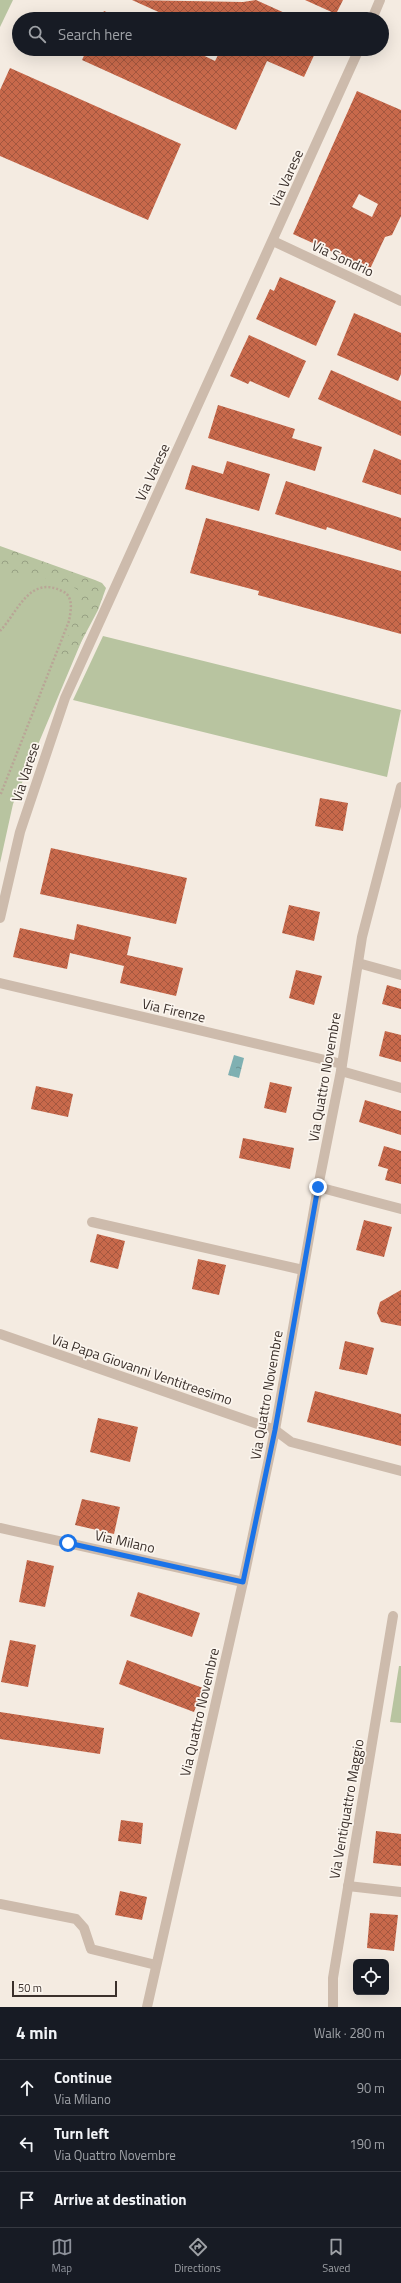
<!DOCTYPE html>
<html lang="en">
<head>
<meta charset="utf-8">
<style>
	body { margin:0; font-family:"Titillium Web",sans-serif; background:#20242c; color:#f1f3f6 }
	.controls { position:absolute; right:12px; bottom:12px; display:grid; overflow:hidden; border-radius:6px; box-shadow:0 4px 16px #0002 }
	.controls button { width:36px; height:36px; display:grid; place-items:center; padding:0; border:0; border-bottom:1px solid #363941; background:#171b24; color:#f1f3f6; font:20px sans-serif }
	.scale { position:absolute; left:12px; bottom:10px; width:105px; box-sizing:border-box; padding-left:4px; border:2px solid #3b302b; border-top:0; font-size:11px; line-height:14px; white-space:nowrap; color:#3b302b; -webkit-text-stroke:3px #fbf5ee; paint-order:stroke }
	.stop { position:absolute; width:12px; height:12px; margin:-9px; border:3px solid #1a73e8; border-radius:50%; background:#fff }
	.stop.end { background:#1a73e8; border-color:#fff; box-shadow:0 1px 4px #0008 }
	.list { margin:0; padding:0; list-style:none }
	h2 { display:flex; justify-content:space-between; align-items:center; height:52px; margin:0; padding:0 16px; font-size:17px }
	h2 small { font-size:13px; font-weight:400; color:#9ea1a6 }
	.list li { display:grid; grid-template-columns:26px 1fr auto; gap:12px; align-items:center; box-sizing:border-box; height:56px; padding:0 16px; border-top:1px solid #363941 }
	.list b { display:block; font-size:15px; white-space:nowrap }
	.list p { margin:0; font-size:13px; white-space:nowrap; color:#9ea1a6 }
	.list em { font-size:13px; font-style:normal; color:#9ea1a6 }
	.icon { flex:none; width:22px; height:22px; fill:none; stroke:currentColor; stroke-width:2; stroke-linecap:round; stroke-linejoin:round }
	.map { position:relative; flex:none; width:401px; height:2007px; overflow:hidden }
	.search { position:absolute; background:#171b24; box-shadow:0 4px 16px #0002; left:12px; right:12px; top:12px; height:44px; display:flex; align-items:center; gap:10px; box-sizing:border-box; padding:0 14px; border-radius:22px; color:#9ea1a6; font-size:15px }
	.sheet { height:220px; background:#171b24 }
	nav { display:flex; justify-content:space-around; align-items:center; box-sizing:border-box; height:56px; border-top:1px solid #363941; background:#171b24; font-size:11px; color:#9ea1a6 }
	nav a { display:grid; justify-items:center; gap:2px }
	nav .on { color:#8c9099 }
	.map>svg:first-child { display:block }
	.grass { fill:#b8c4a0 }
	.forest { fill:url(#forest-crowns) }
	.water { fill:url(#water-ripples) }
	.building { fill:url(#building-cross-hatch); fill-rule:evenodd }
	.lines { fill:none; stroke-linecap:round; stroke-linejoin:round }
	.path { stroke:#b9a596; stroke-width:2.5; stroke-dasharray:2 2; stroke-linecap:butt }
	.minor { stroke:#cdbbac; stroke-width:10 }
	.route { stroke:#1a73e8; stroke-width:5 }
	.labels { text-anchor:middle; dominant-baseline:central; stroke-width:3.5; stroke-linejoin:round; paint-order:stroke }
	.street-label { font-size:14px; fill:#3b302b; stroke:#fbf5ee }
</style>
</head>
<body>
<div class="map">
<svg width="401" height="2007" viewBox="0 0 401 2007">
	<defs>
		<pattern id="forest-crowns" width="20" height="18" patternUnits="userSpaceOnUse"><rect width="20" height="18" fill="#b8c4a0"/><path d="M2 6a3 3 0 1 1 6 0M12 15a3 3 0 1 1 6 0" fill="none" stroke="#97a083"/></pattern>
		<pattern id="water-ripples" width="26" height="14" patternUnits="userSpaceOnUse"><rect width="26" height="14" fill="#7fb0b2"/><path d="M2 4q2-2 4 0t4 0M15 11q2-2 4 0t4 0" fill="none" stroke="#699091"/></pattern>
		<pattern id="building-cross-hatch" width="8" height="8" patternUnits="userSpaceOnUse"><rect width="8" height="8" fill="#c8694b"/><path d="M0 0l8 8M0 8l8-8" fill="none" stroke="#a4573f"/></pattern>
	</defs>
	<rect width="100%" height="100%" fill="#f4ebe1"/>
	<!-- grass -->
	<g class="grass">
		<path d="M0 0H13L0 27Z"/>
		<path d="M0 553 103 590 13 804 0 863Z"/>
		<path d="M103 636 401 710 387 777 73 700Z"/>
		<path d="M399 1666H401V1723L390 1722Z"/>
	</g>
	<!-- forest -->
	<path class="forest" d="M0 546 95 580 102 583 106 588 98 610 70 663H64L60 659V655L81 604 80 591 65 583 32 575H0Z"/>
	<!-- water -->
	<path class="water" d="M234 1055 244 1058 239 1078 228 1075Z"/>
	<!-- building -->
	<g class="building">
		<path d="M132 0 243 2 256 0 287 14 285 19H174Z"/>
		<path d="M305 0H343L336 14Z"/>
		<path d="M104 11 123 19H100Z"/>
		<path d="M87 49H190L215 61 221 49H317L304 77 267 61 236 130 82 60Z"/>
		<path d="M10 68 181 144 148 220 0 156V90Z"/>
		<path d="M357 91 401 110V216L392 235 385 237 370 269 293 234ZM359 194 378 204 372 217 352 207Z"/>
		<path d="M280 277 336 301 316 346 256 319 270 289 274 291Z"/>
		<path d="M354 313 401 333V374L398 381 337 355Z"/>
		<path d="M249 335 306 361 289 398 250 381 248 384 230 376Z"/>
		<path d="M331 370 401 401V436L318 399Z"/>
		<path d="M218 405 295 429 292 438 322 447 315 471 208 438Z"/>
		<path d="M374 449 401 460V495L362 482Z"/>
		<path d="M227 461 270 474 259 511 185 489 192 465 223 474Z"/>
		<path d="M286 481 401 518V551L327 527 326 530 275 514Z"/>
		<path d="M206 518 401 571V634L258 595 259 591 190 573Z"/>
		<path d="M320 798 348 803 343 831 315 826Z"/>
		<path d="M51 848 187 878 176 924 40 894Z"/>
		<path d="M289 905 320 912 314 941 282 933Z"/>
		<path d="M77 924 131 937 127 955 183 968 176 996 120 983 124 966 70 953 67 969 13 957 20 928 74 940Z"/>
		<path d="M296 970 322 976 314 1005 289 998Z"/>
		<path d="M387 985 401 989V1009L382 1004Z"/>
		<path d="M385 1031 401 1035V1062L379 1056Z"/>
		<path d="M270 1082 292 1087 286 1113 264 1108Z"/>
		<path d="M36 1086 73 1094 68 1117 31 1109Z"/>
		<path d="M365 1100 401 1111V1135L359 1122Z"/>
		<path d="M243 1138 294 1148 290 1169 239 1158Z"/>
		<path d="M384 1146 401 1151V1184L385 1180 388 1169 378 1166Z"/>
		<path d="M364 1220 392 1227 384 1257 356 1250Z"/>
		<path d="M97 1234 125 1241 118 1269 90 1262Z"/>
		<path d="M198 1259 226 1265 219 1295 192 1289Z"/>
		<path d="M401 1290V1326L381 1322 377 1313 380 1302Z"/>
		<path d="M345 1341 374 1348 367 1375 339 1369Z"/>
		<path d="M315 1391 401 1414V1446L307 1422Z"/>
		<path d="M98 1418 138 1427 130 1462 90 1452Z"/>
		<path d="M82 1499 120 1507 114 1534 75 1525Z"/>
		<path d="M27 1560 54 1566 45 1607 19 1602Z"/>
		<path d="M138 1592 200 1613 192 1637 130 1616Z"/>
		<path d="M10 1640 36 1645 28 1687 1 1682Z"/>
		<path d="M127 1660 203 1688 194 1712 119 1684Z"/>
		<path d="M0 1712 104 1728 100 1754 0 1739Z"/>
		<path d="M121 1820 143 1823 141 1844 118 1841Z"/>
		<path d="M376 1831 401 1834V1866L373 1863Z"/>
		<path d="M120 1891 147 1897 142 1920 115 1915Z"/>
		<path d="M370 1913 398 1915 394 1951 367 1948Z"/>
	</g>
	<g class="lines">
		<!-- path -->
		<path class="path" d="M0 631C18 612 29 575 62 591 74 596 71 610 69 621L0 796"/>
		<!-- minor -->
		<g class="minor">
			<path d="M372 19 380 0"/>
			<path d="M273 241 401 301"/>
			<path d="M0 918 20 832 65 698 359 49"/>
			<path d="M358 963 401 975"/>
			<path d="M0 983 342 1064"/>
			<path d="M341 1071 401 1088"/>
			<path d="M318 1187 401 1209"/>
			<path d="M92 1222 303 1270"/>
			<path d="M0 1334 275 1430 291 1442 401 1471"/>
			<path d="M0 1528 243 1582"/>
			<path d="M348 1886 401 1892"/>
			<path d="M0 1904 76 1919 84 1928 91 1949 156 1965"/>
			<path d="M147 2007 243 1582 275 1430 318 1187 341 1071 362 937 401 787"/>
			<path d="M333 2007V1978L393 1616"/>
		</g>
	</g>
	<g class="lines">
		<!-- route -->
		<path class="route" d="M68 1543 243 1582 275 1430 318 1187"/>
	</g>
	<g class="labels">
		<!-- street labels -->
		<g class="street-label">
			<text transform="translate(286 178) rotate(-66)">Via Varese</text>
			<text transform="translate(343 258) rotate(25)">Via Sondrio</text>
			<text transform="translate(152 472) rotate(-65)">Via Varese</text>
			<text transform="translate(25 772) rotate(-72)">Via Varese</text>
			<text transform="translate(174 1010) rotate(13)">Via Firenze</text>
			<text transform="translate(324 1077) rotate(-80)">Via Quattro Novembre</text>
			<text transform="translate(142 1369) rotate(19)">Via Papa Giovanni Ventitreesimo</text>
			<text transform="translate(266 1395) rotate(-80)">Via Quattro Novembre</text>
			<text transform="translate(125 1541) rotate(13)">Via Milano</text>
			<text transform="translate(199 1712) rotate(-77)">Via Quattro Novembre</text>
			<text transform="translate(346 1809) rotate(-80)">Via Ventiquattro Maggio</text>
		</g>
	</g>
</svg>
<div class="controls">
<button><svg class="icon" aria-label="locate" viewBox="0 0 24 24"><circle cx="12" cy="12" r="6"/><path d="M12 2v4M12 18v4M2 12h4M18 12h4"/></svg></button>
</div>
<div class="scale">50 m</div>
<div class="stop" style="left:68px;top:1543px"></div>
<div class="stop end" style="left:318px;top:1187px"></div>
<div class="search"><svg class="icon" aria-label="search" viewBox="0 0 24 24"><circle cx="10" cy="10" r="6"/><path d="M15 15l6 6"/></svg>Search here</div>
</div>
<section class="sheet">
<h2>4 min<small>Walk · 280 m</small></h2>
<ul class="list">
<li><svg class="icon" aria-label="ahead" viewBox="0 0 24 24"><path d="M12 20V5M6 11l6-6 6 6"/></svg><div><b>Continue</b><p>Via Milano</p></div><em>90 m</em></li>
<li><svg class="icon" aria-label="left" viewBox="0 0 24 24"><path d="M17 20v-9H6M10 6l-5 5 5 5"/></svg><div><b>Turn left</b><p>Via Quattro Novembre</p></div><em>190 m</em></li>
<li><svg class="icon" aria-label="arrive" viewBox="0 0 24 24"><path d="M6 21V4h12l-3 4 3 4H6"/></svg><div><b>Arrive at destination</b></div></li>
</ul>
</section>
<nav>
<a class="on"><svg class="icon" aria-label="map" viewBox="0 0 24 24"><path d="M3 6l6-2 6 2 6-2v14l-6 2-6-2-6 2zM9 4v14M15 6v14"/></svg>Map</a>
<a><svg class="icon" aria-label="directions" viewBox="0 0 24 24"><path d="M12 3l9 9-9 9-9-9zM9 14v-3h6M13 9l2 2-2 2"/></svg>Directions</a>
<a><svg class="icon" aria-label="saved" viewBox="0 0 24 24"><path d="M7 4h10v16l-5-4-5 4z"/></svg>Saved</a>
</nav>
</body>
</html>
